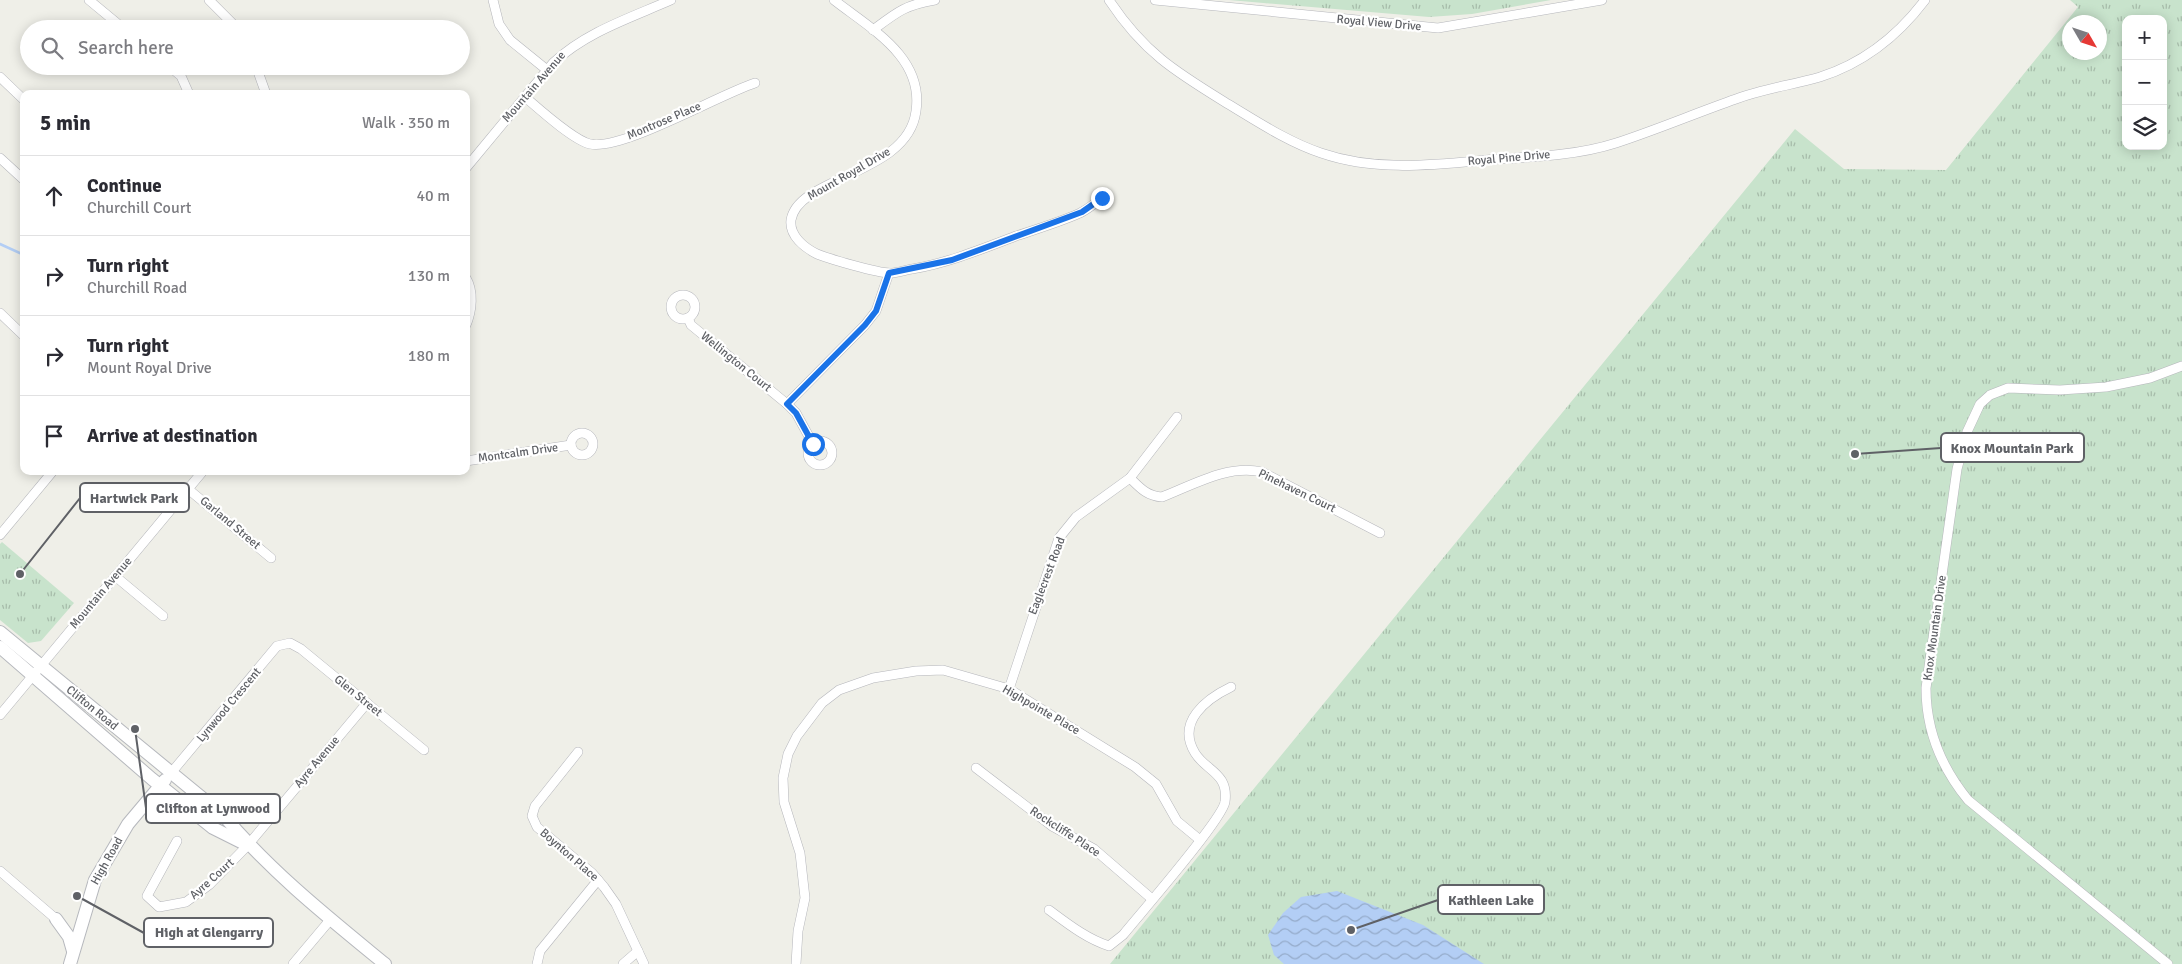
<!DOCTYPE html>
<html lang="en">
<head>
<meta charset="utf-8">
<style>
	body { margin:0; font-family:Signika,sans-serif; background:#f7f7f7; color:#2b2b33 }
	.controls { position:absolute; right:15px; top:15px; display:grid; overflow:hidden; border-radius:10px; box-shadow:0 2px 12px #0003 }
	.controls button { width:45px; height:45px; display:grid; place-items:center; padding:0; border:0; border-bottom:1px solid #e1e1e2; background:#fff; color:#2b2b33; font:25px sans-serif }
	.compass { position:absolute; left:2062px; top:15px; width:45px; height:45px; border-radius:50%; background:#fff; box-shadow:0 2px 12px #0003; rotate:129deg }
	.stop { position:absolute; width:15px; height:15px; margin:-11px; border:4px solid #1a73e8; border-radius:50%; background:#fff }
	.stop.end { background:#1a73e8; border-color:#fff; box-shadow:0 1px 5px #0008 }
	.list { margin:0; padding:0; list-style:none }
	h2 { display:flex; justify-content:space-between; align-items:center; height:65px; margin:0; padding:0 20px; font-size:21px }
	h2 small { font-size:16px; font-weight:400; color:#7c7c81 }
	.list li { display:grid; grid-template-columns:32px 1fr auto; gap:15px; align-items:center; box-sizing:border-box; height:80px; padding:0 20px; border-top:1px solid #e1e1e2 }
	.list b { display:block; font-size:19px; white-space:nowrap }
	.list p { margin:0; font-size:16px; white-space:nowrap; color:#7c7c81 }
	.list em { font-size:16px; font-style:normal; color:#7c7c81 }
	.icon { flex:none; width:28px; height:28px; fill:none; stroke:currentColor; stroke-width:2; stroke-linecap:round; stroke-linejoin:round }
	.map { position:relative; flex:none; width:2182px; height:964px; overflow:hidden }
	.search { position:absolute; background:#fff; box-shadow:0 2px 12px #0003; left:20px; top:20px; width:450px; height:55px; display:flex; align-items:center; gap:12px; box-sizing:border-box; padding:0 18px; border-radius:28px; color:#7c7c81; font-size:19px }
	.panel { position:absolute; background:#fff; box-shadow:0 2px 12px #0003; left:20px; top:90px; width:450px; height:385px; border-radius:10px }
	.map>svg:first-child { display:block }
	.park { fill:url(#park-tufts); fill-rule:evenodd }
	.water { fill:url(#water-waves) }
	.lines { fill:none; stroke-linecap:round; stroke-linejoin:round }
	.stream { stroke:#b3cef5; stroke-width:2.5 }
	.street-casing { stroke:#b5b6bb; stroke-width:10 }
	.secondary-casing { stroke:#b6b8bd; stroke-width:14 }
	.street { stroke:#fff; stroke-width:9 }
	.secondary { stroke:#fff; stroke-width:12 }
	.route { stroke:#1a73e8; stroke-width:6 }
	.labels { text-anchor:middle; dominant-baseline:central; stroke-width:4.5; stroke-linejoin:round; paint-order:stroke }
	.street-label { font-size:12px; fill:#5f6166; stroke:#fff }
	.leader { fill:none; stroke:#5f6166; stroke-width:2 }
	.callout-dot { fill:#5f6166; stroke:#fff; stroke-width:2 }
	.callout { fill:#fff; stroke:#5f6166; stroke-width:2 }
	.callout-label { font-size:14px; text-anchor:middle; font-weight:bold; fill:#5f6166 }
</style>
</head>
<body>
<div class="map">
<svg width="2182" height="964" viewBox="0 0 2182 964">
	<defs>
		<pattern id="park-tufts" width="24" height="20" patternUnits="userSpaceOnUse" patternTransform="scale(1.25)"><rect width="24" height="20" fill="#c8e3cc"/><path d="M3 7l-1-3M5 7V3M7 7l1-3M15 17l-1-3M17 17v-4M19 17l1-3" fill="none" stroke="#a6bba9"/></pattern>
		<pattern id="water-waves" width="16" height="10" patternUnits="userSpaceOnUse" patternTransform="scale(1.25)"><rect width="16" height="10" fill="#b3cef5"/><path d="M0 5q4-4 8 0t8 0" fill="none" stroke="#95abca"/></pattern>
	</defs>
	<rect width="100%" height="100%" fill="#efefe8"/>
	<!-- park -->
	<g class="park">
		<path d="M1229 0H1551L1472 14 1429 17Z"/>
		<path d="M2070 0H2182V964H1110L1795 129 1844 169 1946 170 2078 7ZM2126 19H2163V146H2126ZM2070 22H2100V52H2070Z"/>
		<path d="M2 542 74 603 41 641 28 643 0 620V544Z"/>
	</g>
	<!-- water -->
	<path class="water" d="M1337 891 1423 925 1484 964H1284L1274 955 1268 935 1283 913 1301 897Z"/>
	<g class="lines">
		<!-- stream -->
		<path class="stream" d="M0 244 24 255"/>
		<defs>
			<g id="street">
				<path d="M89 0 124 29"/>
				<path d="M209 0 238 29"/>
				<path d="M493 0 499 24 510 40 547 70"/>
				<path d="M834 0C871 29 924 57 916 111 908 175 798 176 791 220 789 236 805 248 817 254 830 259 877 273 890 273 897 273 905 270 912 269 948 263 982 249 1016 236 1037 229 1060 222 1080 213 1088 209 1095 203 1102 198"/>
				<path d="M1109 0C1144 53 1176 72 1228 104 1258 122 1288 142 1321 153 1379 173 1439 164 1498 159 1536 157 1579 155 1616 143 1656 130 1696 113 1736 99 1763 89 1792 85 1820 77 1864 63 1897 37 1925 0"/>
				<path d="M1155 0 1438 28 1602 0"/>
				<path d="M873 30C897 12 905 5 935 0"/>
				<path d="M169 66 181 76 189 94"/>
				<path d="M256 66 266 94"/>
				<path d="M0 77 24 100"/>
				<path d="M525 97C539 109 573 140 590 144 622 151 718 95 755 83"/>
				<path d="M0 158 24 180"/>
				<path d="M466 168 553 63C586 32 630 18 671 0"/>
				<path d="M466 278C474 291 472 311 466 325"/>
				<circle cx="683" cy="307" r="12"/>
				<path d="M0 313 24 336"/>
				<path d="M688 318 691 325 787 404 796 413 813 444"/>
				<path d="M787 404 865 325 876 311 889 273"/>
				<circle cx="582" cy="444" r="11"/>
				<circle cx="820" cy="453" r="12"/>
				<path d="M466 461 571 445"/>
				<path d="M1130 478C1140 488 1147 496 1162 497 1193 485 1228 464 1262 472L1380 533"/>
				<path d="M188 489 271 558"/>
				<path d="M0 535 53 471"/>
				<path d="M115 576 163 616"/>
				<path d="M1009 689 1059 538 1076 517 1130 478 1177 417"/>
				<path d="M0 715 203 471"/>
				<path d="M578 752 535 806 532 816 537 827 592 873 604 887 616 904 644 964"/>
				<path d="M976 768 1052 826 1094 849 1152 899"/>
				<path d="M171 773 277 646 290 643 301 649 424 750"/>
				<path d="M177 841 147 896 159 907 186 902 209 885 248 845 367 703"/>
				<path d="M0 871 56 919"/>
				<path d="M1049 910C1068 924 1087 939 1109 946L1123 935C1140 914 1222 820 1225 802 1229 773 1206 771 1195 753 1176 722 1206 699 1231 687"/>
				<path d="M293 964 330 920"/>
				<path d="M537 964 540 951 598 880"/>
				<path d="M623 964 638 951"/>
				<path d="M796 964 798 931 805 898 800 853 784 802 783 778 788 754 797 736 822 703 839 690 873 678 916 671 943 670 1009 689 1135 767 1156 784 1177 821 1200 840"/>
				<path d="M2168 964 1968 800C1941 767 1926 731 1926 688L1957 469 1967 432 1980 404 1990 395 2008 388 2060 390 2106 387 2150 378 2182 366"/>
			</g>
			<g id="secondary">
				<path d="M0 632 224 816C271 872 329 918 385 964"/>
				<path d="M0 647 152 779 213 828 243 843"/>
				<path d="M56 919 69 937 73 951"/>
				<path d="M70 964 95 880 128 824 165 780"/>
			</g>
		</defs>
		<!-- street casing -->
		<use href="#street" class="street-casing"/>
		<!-- secondary casing -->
		<use href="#secondary" class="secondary-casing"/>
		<!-- street -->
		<use href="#street" class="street"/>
		<!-- secondary -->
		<use href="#secondary" class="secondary"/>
	</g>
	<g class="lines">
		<!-- route -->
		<path class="route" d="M813 444 796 413 787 404 865 325 876 311 889 273 952 260 1082 212 1102 198"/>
	</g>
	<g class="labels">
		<!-- street labels -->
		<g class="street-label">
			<text transform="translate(1379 23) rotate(5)">Royal View Drive</text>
			<text transform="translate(534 87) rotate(-49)">Mountain Avenue</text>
			<text transform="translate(664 121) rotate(-23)">Montrose Place</text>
			<text transform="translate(1509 158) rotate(-5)">Royal Pine Drive</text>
			<text transform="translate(849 174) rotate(-30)">Mount Royal Drive</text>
			<text transform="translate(736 362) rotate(39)">Wellington Court</text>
			<text transform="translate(518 453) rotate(-8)">Montcalm Drive</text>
			<text transform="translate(1297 491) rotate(26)">Pinehaven Court</text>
			<text transform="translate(230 523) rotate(40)">Garland Street</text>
			<text transform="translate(1047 576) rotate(-69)">Eaglecrest Road</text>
			<text transform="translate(101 593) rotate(-50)">Mountain Avenue</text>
			<text transform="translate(1935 628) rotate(-82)">Knox Mountain Drive</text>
			<text transform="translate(358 696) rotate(39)">Glen Street</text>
			<text transform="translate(229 705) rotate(-50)">Lynwood Crescent</text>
			<text transform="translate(92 708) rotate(39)">Clifton Road</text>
			<text transform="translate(1041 710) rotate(30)">Highpointe Place</text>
			<text transform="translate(317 762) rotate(-50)">Ayre Avenue</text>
			<text transform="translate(1065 832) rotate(33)">Rockcliffe Place</text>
			<text transform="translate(569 855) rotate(41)">Boynton Place</text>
			<text transform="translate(107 861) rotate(-61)">High Road</text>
			<text transform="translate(212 879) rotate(-42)">Ayre Court</text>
		</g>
	</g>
	<!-- callouts -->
	<path class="leader" d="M1855 454L1941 448M20 574L80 498M135 729L146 808M1351 930L1438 900M77 896L144 933"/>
	<g class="callout-dot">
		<circle cx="1855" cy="454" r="5"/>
		<circle cx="20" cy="574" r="5"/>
		<circle cx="135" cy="729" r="5"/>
		<circle cx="1351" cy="930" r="5"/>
		<circle cx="77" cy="896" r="5"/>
	</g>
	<g class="callout">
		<rect x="1941" y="433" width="143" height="29" rx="5"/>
		<rect x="80" y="483" width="109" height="29" rx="5"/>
		<rect x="146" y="794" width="134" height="29" rx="5"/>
		<rect x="1438" y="885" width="106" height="29" rx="5"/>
		<rect x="144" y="918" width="129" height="29" rx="5"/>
	</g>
	<g class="callout-label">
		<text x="2012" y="453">Knox Mountain Park</text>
		<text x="134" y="503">Hartwick Park</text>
		<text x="213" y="813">Clifton at Lynwood</text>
		<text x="1491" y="905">Kathleen Lake</text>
		<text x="209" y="937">High at Glengarry</text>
	</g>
</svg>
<div class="controls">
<button>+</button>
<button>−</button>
<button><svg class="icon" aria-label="layers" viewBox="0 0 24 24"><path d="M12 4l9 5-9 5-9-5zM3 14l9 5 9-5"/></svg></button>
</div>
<svg class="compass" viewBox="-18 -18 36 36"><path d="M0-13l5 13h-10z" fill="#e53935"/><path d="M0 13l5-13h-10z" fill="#7c7c81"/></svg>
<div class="stop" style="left:813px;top:444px"></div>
<div class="stop end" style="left:1102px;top:198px"></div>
<div class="search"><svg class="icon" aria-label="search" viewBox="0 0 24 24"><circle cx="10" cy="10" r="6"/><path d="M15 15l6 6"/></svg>Search here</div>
<section class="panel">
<h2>5 min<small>Walk · 350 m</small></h2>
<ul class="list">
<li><svg class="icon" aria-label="ahead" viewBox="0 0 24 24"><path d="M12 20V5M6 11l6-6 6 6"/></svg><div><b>Continue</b><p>Churchill Court</p></div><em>40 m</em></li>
<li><svg class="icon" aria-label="right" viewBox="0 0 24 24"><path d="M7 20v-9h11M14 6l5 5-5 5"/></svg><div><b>Turn right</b><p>Churchill Road</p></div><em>130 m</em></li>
<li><svg class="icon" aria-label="right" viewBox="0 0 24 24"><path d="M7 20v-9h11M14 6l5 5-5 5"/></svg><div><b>Turn right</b><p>Mount Royal Drive</p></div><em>180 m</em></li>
<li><svg class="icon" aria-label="arrive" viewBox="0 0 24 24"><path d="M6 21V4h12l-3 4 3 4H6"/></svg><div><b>Arrive at destination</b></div></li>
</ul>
</section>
</div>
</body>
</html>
